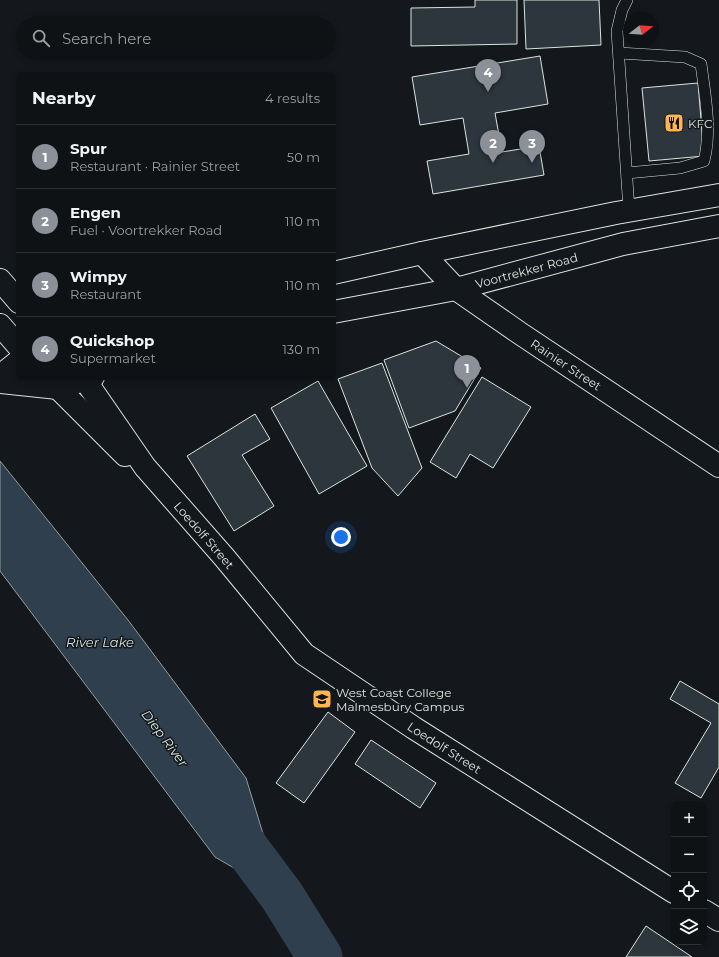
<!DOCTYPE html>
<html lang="en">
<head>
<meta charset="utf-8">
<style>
	body { margin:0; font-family:Montserrat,sans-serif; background:#181b1e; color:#f1f3f6 }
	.controls { position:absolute; right:12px; bottom:12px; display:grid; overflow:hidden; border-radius:8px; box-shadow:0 2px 6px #0003 }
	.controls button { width:36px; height:36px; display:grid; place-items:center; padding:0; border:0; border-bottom:1px solid #2f3234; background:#0f1215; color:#f1f3f6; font:20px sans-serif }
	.compass { position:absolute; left:623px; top:12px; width:36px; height:36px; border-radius:50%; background:#0f1215; box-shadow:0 2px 6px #0003; rotate:73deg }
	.you { position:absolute; left:341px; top:537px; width:14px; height:14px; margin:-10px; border:3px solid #fff; border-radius:50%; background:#1a73e8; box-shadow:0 0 0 6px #1a73e833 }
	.badge { display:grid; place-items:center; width:26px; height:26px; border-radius:50%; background:#8c9099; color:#fff; font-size:13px; font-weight:700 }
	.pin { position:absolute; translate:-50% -33px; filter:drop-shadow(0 1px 2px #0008) }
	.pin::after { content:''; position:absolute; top:21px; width:14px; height:12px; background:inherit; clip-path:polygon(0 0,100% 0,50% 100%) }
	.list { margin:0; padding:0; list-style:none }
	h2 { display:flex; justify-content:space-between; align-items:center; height:52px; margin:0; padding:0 16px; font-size:17px }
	h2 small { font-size:13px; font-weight:400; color:#9b9ea0 }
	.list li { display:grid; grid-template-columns:26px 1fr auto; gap:12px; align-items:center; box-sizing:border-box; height:64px; padding:0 16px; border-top:1px solid #2f3234 }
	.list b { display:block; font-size:15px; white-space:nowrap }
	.list p { margin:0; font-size:13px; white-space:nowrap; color:#9b9ea0 }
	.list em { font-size:13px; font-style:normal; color:#9b9ea0 }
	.icon { flex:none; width:22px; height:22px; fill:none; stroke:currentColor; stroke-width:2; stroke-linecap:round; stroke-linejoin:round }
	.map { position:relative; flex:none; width:719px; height:957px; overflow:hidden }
	.search { position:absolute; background:#0f1215; box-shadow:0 2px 6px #0003; left:16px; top:16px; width:320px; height:44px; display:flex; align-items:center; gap:10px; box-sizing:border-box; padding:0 14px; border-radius:22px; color:#9b9ea0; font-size:15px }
	.panel { position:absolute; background:#0f1215; box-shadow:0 2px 6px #0003; left:16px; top:72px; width:320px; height:308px; border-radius:8px }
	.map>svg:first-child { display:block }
	.water { fill:#2f3f4d; stroke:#939e99 }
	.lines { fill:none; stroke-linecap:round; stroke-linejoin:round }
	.river { stroke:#2f3f4d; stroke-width:45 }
	.building { fill:#2c363c; stroke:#d8e6dc }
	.service-casing { stroke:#d8e6dc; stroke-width:12 }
	.minor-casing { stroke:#d8e6dc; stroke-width:24 }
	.secondary-casing { stroke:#d8e6dc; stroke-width:24 }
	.primary-casing { stroke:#d8e6dc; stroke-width:24 }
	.service { stroke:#14181c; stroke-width:11 }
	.minor { stroke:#14181c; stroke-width:22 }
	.secondary { stroke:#14181c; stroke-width:22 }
	.primary { stroke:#14181c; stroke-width:22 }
	.labels { text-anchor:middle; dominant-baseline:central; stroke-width:3; stroke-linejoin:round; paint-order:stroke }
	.poi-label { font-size:12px; fill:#d8e6dc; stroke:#14181c; text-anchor:start }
	.street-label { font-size:12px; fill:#d8e6dc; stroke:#14181c }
	.water-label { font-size:13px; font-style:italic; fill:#d8e6dc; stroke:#14181c }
</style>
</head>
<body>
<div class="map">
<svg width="719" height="957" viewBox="0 0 719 957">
	<rect width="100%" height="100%" fill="#14181c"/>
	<!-- water -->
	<path class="water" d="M0 461 128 620 246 778 282 896 215 857 0 571Z"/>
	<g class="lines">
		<!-- river -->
		<path class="river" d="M244 845 282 896 320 957"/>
	</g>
	<!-- building -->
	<g class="building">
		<path d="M475 0H517V44L411 46V8L475 7Z"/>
		<path d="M524 0H599L601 45 526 49Z"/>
		<path d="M540 56 548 104 495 113 502 152 539 146 544 175 433 194 427 161 469 154 463 118 420 125 412 77Z"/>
		<path d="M698 83 704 156 649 161 642 88Z"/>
		<path d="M436 341 481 368 455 411 409 428 384 360Z"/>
		<path d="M382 363 422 468 398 496 372 468 338 379Z"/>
		<path d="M482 377 531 407 493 468 470 454 456 478 430 462Z"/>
		<path d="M318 381 367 466 319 494 271 408Z"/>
		<path d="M255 414 270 439 242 455 274 506 234 531 187 456Z"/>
		<path d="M680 681 719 704V767L701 798 675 783 711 723 670 699Z"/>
		<path d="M328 712 355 732 304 803 276 783Z"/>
		<path d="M371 740 436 783 420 808 355 764Z"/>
		<path d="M646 926 692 957H626Z"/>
	</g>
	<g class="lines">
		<defs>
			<g id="service">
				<path d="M627 0 622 10 617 31 629 210"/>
				<path d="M619 53 685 57 701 64C705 95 712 130 704 161L680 168 627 173"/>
			</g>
			<g id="minor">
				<path id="s1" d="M422 253 456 289 521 334 719 466"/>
				<path id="s2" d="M85 380 145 467 224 557 304 654 414 728 674 892"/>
				<path d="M58 388 125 455"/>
				<path d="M704 911 719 920"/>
			</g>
			<g id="secondary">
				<path d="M0 280 19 302"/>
				<path d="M0 325 19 347"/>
			</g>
			<g id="primary">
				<path d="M333 273 422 253 616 213 719 195"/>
				<path id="s3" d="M333 312 456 289 623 244 719 226"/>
				<path d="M0 376 19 361"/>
				<path d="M0 382 58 388 93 377"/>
			</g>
		</defs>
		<!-- service casing -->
		<use href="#service" class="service-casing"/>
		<!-- minor casing -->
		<use href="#minor" class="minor-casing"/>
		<!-- secondary casing -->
		<use href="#secondary" class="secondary-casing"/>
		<!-- primary casing -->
		<use href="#primary" class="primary-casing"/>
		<!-- service -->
		<use href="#service" class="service"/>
		<!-- minor -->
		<use href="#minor" class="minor"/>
		<!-- secondary -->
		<use href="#secondary" class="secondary"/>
		<!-- primary -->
		<use href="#primary" class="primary"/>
	</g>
	<!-- icons -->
	<defs>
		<symbol id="restaurant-square" viewBox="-11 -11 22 22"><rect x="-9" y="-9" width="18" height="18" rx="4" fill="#ffb74d" stroke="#14181c"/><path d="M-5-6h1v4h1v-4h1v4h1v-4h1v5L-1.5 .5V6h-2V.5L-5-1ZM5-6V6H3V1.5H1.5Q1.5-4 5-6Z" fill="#111"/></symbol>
		<symbol id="university-square" viewBox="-11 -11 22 22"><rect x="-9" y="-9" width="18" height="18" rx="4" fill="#ffb74d" stroke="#14181c"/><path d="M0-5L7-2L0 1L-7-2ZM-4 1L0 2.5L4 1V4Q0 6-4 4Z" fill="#111"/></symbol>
	</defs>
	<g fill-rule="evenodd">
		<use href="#restaurant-square" x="663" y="112" width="22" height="22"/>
		<use href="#university-square" x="311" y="688" width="22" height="22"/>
	</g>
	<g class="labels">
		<!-- poi labels -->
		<g class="poi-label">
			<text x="688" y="123">KFC</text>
			<text x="336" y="692">West Coast College<tspan x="336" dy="14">Malmesbury Campus</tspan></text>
		</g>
		<!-- street labels -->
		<g class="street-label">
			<text stroke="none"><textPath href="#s3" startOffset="198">Voortrekker Road</textPath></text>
			<text stroke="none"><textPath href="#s1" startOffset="183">Rainier Street</textPath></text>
			<text stroke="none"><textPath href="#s2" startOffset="196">Loedolf Street</textPath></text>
			<text stroke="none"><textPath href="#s2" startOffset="520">Loedolf Street</textPath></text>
		</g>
		<!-- water labels -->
		<g class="water-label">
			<text x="100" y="642">River Lake</text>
			<text transform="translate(165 738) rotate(53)">Diep River</text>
		</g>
	</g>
</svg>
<div class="controls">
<button>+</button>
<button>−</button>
<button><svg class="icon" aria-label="locate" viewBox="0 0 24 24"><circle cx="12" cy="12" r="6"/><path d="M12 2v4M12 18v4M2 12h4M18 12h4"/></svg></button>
<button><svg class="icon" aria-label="layers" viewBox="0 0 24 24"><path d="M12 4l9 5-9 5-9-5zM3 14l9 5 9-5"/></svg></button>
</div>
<svg class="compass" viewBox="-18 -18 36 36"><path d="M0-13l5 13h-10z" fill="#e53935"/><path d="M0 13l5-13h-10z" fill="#9b9ea0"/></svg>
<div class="you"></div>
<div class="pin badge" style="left:467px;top:388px">1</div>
<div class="pin badge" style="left:493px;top:163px">2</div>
<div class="pin badge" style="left:532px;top:163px">3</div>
<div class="pin badge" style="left:488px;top:92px">4</div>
<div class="search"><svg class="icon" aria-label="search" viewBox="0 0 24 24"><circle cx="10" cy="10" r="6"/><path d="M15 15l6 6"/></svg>Search here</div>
<section class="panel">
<h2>Nearby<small>4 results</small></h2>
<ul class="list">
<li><span class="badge">1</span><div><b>Spur</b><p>Restaurant · Rainier Street</p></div><em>50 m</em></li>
<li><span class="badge">2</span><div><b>Engen</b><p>Fuel · Voortrekker Road</p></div><em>110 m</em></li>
<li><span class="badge">3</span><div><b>Wimpy</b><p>Restaurant</p></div><em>110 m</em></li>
<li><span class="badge">4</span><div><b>Quickshop</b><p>Supermarket</p></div><em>130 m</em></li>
</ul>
</section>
</div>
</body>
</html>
